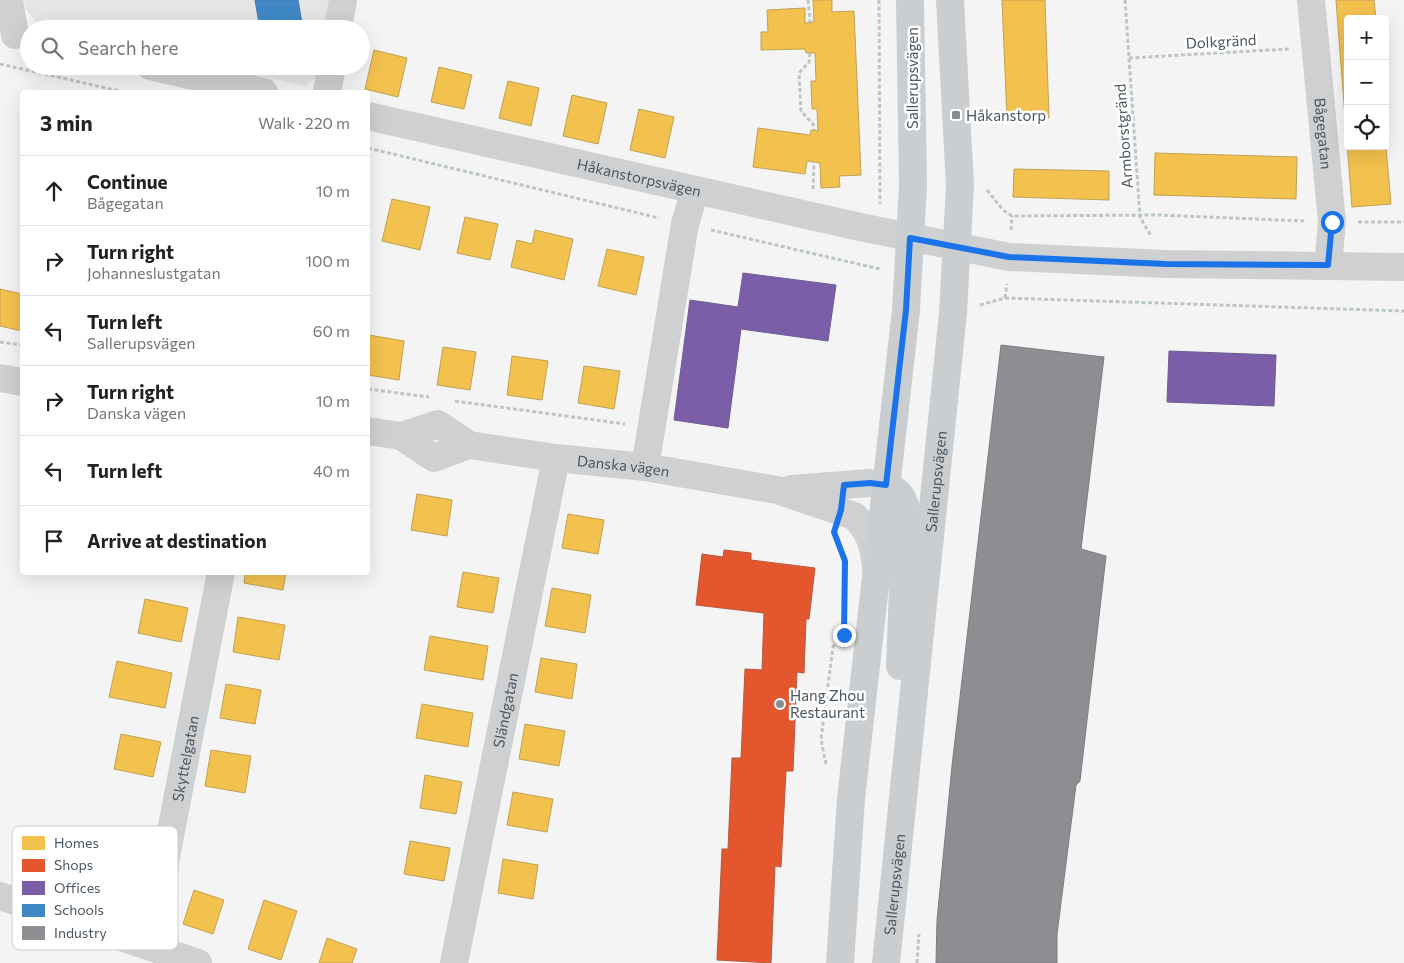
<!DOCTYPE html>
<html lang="en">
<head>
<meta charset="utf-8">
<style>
	body { margin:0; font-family:Commissioner,sans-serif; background:#f6f6f6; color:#222 }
	.controls { position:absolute; right:15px; top:15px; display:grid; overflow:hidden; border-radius:5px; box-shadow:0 5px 20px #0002 }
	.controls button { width:45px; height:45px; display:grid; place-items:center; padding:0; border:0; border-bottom:1px solid #e0e0e0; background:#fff; color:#222; font:25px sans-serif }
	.stop { position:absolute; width:15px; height:15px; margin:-11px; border:4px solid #1a73e8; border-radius:50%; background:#fff }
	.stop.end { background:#1a73e8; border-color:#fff; box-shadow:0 1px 5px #0008 }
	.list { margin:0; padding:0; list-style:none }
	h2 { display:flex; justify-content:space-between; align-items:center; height:65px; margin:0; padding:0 20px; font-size:21px }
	h2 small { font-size:16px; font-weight:400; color:#767676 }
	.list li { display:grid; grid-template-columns:32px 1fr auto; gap:15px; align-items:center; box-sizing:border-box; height:70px; padding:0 20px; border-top:1px solid #e0e0e0 }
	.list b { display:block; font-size:19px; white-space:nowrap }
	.list p { margin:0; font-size:16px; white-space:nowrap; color:#767676 }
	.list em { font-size:16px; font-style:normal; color:#767676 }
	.icon { flex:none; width:28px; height:28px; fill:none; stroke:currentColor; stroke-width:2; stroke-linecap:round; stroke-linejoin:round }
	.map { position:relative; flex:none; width:1404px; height:963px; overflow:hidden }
	.search { position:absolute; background:#fff; box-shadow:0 5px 20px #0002; left:20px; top:20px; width:350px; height:55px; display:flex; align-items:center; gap:12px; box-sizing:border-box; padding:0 18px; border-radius:28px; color:#767676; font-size:19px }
	.panel { position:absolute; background:#fff; box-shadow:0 5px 20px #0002; left:20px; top:90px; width:350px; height:485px; border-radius:5px }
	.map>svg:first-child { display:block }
	.education { fill:#e6e5e6 }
	.homes { fill:#f2c14e; stroke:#c0a154 }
	.shops { fill:#e4572e; stroke:#b6573d }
	.offices { fill:#7b5ea7; stroke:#6c5c92 }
	.schools { fill:#3f88c5; stroke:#4279a7 }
	.industry { fill:#8d8d92; stroke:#797c83 }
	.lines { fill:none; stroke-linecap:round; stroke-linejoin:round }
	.path { stroke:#bcc7c4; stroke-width:3; stroke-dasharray:4 2.5; stroke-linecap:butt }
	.minor { stroke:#ced0d2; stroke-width:28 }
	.major { stroke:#caced1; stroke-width:28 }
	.route { stroke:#1a73e8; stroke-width:6 }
	.poi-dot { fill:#868d94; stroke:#fff; stroke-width:2 }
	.labels { text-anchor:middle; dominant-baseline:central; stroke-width:5; stroke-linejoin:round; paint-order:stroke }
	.street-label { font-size:15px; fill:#4a5661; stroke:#fff }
	.poi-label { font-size:15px; fill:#4a5661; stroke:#fff; text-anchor:start }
	.key { fill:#fff; stroke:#c9ccd0; stroke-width:1 }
	.key-label { font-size:14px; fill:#4a5661 }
</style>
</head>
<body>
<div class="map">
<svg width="1404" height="963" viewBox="0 0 1404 963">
	<rect width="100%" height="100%" fill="#f4f4f4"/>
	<!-- education -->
	<g class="education">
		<path d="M24 0H329L326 29H54L39 25 26 10Z"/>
		<path d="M217 66H321L319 76 305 86Z"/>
	</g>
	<!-- homes -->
	<g class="homes">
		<path d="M813 0H832V12L854 11 861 175 839 176 840 187 821 188 820 163 807 161 805 174 753 167 758 128 810 135 811 130 818 131 817 109H812L811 81H816L815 53H806L805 49 761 50V32H768L767 10 805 8V23L814 22Z"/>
		<path d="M1002 0H1045L1049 118 1007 119Z"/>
		<path d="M1336 0H1374L1376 19H1348V146H1385V136L1391 204 1352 207Z"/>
		<path d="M374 50 407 58 398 97 365 89Z"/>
		<path d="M439 67 472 75 464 109 431 102Z"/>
		<path d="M508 81 539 88 531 126 499 118Z"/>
		<path d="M572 95 607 103 598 144 563 136Z"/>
		<path d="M639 109 674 117 665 158 630 150Z"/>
		<path d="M1155 153 1297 157 1296 199 1154 195Z"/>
		<path d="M1014 169 1109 171V200L1013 197Z"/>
		<path d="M392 199 430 207 420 250 382 241Z"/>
		<path d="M465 217 498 224 490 260 457 253Z"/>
		<path d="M535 230 573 239 564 280 511 267 517 240 532 244Z"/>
		<path d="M607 249 644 257 636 295 598 286Z"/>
		<path d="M0 289 22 294V331L0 326Z"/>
		<path d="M369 335 404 341 399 380 368 375Z"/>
		<path d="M443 347 476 352 470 390 437 385Z"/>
		<path d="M512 356 548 361 542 400 507 395Z"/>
		<path d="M584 366 620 371 614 409 578 403Z"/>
		<path d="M417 494 452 500 447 536 411 530Z"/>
		<path d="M568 514 604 520 598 554 562 548Z"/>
		<path d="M245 572H286L283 590 244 583Z"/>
		<path d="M463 572 499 578 493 613 457 607Z"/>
		<path d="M552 588 591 595 585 633 545 626Z"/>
		<path d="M145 599 188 608 181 642 138 633Z"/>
		<path d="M238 617 285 625 279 660 233 652Z"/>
		<path d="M430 636 488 646 483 680 424 670Z"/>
		<path d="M541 658 577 664 572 699 535 692Z"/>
		<path d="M117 661 172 673 165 708 109 697Z"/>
		<path d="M226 684 261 690 255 724 220 718Z"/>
		<path d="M422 704 473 713 468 747 416 738Z"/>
		<path d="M525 724 565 731 559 766 519 759Z"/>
		<path d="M121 734 161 742 153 777 114 769Z"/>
		<path d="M211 750 251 756 245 793 205 786Z"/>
		<path d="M425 775 462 782 456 814 420 808Z"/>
		<path d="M513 792 553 799 547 832 507 825Z"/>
		<path d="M410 841 450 848 444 881 404 874Z"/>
		<path d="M503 859 538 865 533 899 498 893Z"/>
		<path d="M194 890 224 900 213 934 183 924Z"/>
		<path d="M264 900 297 911 281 960 248 949Z"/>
		<path d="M327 938 357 949 352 963H319Z"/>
	</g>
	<!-- shops -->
	<path class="shops" d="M724 550 751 553V560L815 568 809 619H806L804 673 797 672 793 771H786L781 867 775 866 771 963 717 960 722 849H728L732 758H741L745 669 762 670 764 613 696 605 702 554 723 557Z"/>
	<!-- offices -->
	<g class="offices">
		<path d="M743 273 836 285 828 341 741 329 728 428 674 420 690 300 738 307Z"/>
		<path d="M1169 351 1276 355 1274 406 1167 402Z"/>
	</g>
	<!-- schools -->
	<path class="schools" d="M255 0H298L303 29H260Z"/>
	<!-- industry -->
	<path class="industry" d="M1001 345 1104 357 1081 549 1106 556 1080 781 1076 785 1057 934V963H936L937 920 952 766Z"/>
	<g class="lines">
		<!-- path -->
		<g class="path">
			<path d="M808 0 810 22"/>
			<path d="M879 0 880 204"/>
			<path d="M1125 0 1140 217 1151 236"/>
			<path d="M810 53 809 62 799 73 801 111 813 124 814 130"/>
			<path d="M1129 58 1289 49"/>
			<path d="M0 64 124 92"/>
			<path d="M368 148 659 218"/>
			<path d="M813 189 814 162"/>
			<path d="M987 190 1003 210 1012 216 1159 215 1304 221"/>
			<path d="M1358 222H1404"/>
			<path d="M711 230 880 269"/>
			<path d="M1011 230 1012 216"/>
			<path d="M1005 298 1007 284"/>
			<path d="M980 305 1005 298 1404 311"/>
			<path d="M0 342 22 345"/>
			<path d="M368 389 429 397"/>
			<path d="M455 401 625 424"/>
			<path d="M837 540 845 561 844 594"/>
			<path d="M826 764 821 739 833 647 841 637"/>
			<path d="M917 963 919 934"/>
		</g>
		<!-- minor -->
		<g class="minor">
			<path d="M9 0 15 35"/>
			<path id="s1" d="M1311 0 1332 222 1328 265"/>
			<path d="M338 29 343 0"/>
			<path d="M150 66 264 92"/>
			<path d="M327 92 332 66"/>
			<path id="s2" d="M368 116 860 227 1009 257 1166 264 1404 267"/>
			<path d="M0 378 22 382"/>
			<path d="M368 431 401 436 434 458 469 445"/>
			<path id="s3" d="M401 436 438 424 469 445 556 458 645 467 777 490 854 516C870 531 874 546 876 567"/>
			<path d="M645 467 685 224 695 190"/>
			<path d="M791 489 870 483 886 485"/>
			<path d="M0 896 198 963"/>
			<path id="s4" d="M149 945 221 572"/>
			<path id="s5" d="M454 963 556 458"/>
		</g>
		<!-- major -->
		<g class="major">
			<path d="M886 485C898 491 903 496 906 509L900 666"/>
			<path d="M840 963 851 799 906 310 913 186 910 0"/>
			<path id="s6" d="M886 963 953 313 960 186 950 0"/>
		</g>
	</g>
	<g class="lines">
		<!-- route -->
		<path class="route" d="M844 635 845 561 834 532 841 510 844 485 870 483 886 485 906 310 910 238 1009 257 1166 264 1328 265 1332 222"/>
	</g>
	<!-- markers -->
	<g class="poi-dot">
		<rect x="951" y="110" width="10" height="10" rx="2.5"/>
		<circle cx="780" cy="704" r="5"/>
	</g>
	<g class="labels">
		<!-- street labels -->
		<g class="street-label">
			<text transform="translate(1221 41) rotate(-3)">Dolkgränd</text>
			<text transform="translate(912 78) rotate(-90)">Sallerupsvägen</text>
			<text stroke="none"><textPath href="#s1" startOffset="134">Bågegatan</textPath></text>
			<text transform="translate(1123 136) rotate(-94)">Armborstgränd</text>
			<text stroke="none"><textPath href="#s2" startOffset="278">Håkanstorpsvägen</textPath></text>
			<text stroke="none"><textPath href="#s3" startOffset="232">Danska vägen</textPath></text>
			<text stroke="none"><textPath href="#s6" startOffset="484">Sallerupsvägen</textPath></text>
			<text stroke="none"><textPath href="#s5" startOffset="258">Sländgatan</textPath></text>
			<text stroke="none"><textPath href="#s4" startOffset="190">Skyttelgatan</textPath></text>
			<text stroke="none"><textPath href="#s6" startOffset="79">Sallerupsvägen</textPath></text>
		</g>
		<!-- poi labels -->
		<g class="poi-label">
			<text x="966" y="115">Håkanstorp</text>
			<text x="790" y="695">Hang Zhou<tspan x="790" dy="17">Restaurant</tspan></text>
		</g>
	</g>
	<!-- legend -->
	<rect x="12" y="826" width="166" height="124" rx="8" class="key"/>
	<rect x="22" y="836" width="23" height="14" fill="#f2c14e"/>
	<rect x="22" y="859" width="23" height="13" fill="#e4572e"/>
	<rect x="22" y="881" width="23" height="14" fill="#7b5ea7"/>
	<rect x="22" y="904" width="23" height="13" fill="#3f88c5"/>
	<rect x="22" y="926" width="23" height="14" fill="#8d8d92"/>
	<g class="key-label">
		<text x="54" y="848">Homes</text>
		<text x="54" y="870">Shops</text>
		<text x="54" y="893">Offices</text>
		<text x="54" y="915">Schools</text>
		<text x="54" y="938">Industry</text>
	</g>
</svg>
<div class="controls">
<button>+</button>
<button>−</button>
<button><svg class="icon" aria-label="locate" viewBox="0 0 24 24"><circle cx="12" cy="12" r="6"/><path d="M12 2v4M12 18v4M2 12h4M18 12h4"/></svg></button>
</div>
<div class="stop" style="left:1332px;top:222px"></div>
<div class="stop end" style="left:844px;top:635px"></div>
<div class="search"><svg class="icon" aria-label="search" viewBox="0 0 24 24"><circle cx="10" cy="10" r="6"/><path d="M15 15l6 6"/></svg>Search here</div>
<section class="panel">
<h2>3 min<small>Walk · 220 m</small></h2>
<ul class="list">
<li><svg class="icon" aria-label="ahead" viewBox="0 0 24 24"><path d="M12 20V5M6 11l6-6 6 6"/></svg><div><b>Continue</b><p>Bågegatan</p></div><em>10 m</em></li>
<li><svg class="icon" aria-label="right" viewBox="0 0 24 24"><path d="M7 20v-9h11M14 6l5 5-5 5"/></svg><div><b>Turn right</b><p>Johanneslustgatan</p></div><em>100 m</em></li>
<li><svg class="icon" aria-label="left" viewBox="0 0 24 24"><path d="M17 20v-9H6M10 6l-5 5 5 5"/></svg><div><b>Turn left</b><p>Sallerupsvägen</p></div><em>60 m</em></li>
<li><svg class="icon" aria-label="right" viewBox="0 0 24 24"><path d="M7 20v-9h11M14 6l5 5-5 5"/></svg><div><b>Turn right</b><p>Danska vägen</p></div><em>10 m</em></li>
<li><svg class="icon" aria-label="left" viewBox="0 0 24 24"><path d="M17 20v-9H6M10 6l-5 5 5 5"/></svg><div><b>Turn left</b></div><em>40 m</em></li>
<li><svg class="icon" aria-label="arrive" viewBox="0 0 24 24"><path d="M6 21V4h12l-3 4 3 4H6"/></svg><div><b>Arrive at destination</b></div></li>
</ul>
</section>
</div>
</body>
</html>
